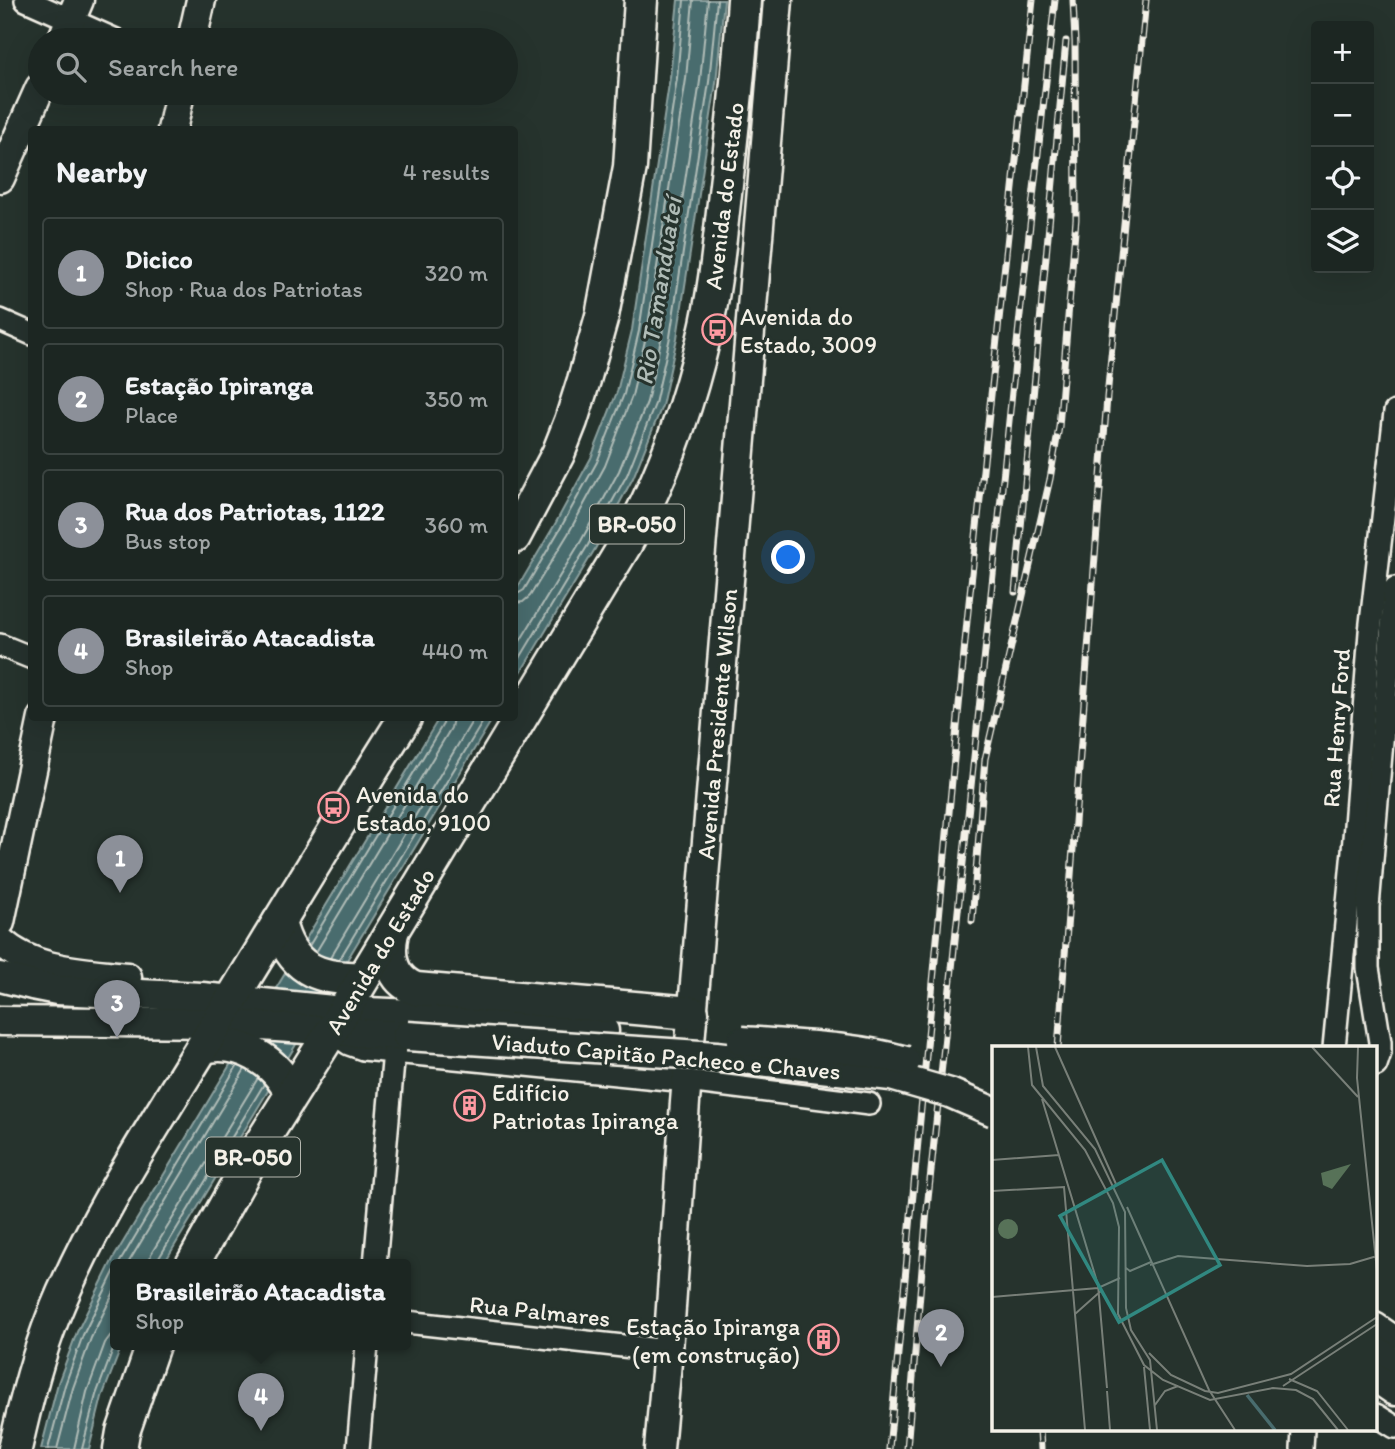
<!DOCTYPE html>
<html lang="en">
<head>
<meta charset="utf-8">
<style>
	body { margin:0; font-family:Itim,sans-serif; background:#252e2a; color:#f1f3f6 }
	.controls { position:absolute; right:21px; top:21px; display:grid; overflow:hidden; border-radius:7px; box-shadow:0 7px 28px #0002 }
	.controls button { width:63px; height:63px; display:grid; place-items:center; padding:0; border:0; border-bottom:2px solid #3a4340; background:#1c2622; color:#f1f3f6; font:35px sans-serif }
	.you { position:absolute; left:789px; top:558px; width:24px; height:24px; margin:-18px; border:5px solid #fff; border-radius:50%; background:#1a73e8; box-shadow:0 0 0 10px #1a73e833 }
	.badge { display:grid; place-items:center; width:46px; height:46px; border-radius:50%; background:#8c9099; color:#fff; font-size:23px; font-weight:700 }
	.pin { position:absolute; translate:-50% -58px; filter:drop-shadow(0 2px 4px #0008) }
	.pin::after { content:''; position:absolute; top:37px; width:24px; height:21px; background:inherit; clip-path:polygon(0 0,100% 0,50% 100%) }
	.popup { position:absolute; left:110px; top:1259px; width:301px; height:91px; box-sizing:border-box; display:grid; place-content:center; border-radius:7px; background:#1c2622; filter:drop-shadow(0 2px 5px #0005); font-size:23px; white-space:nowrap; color:#a0a5a5 }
	.popup b { font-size:26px; color:#f1f3f6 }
	.popup::after { content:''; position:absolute; left:50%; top:100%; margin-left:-14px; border:14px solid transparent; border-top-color:#1c2622 }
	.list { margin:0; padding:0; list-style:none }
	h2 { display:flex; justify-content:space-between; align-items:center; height:91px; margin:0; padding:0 28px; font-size:30px }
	h2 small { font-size:23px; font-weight:400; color:#a0a5a5 }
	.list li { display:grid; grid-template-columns:46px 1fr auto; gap:21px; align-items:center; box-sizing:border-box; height:112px; margin:0 14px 14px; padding:0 14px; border:2px solid #3a4340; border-radius:7px }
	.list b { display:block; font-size:26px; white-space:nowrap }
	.list p { margin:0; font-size:23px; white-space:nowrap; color:#a0a5a5 }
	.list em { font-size:23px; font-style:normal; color:#a0a5a5 }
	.icon { flex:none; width:38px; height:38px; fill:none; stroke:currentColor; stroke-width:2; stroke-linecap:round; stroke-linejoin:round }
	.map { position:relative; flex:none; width:1395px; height:1449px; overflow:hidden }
	.search { position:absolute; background:#1c2622; box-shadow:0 7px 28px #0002; left:28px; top:28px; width:490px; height:77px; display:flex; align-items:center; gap:18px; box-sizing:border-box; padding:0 24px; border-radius:38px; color:#a0a5a5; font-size:26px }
	.panel { position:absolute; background:#1c2622; box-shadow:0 7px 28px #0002; left:28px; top:126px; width:490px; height:595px; border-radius:7px }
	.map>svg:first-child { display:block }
	.water { fill:#496c6e; stroke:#8da19f; stroke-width:2 }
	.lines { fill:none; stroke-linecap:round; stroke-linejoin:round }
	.shore { stroke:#b0bcb7; stroke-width:2 }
	.minor-casing { stroke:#f4f1e8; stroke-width:26 }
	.major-casing { stroke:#f4f1e8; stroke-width:33 }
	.highway-casing { stroke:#f4f1e8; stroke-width:37 }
	.minor { stroke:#26332d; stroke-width:21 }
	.major { stroke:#26332d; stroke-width:28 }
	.highway { stroke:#26332d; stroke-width:32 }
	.rail-casing { stroke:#f4f1e8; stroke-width:7 }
	.rail { stroke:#26332d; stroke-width:4.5; stroke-dasharray:13; stroke-linecap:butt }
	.major-bridge-casing { stroke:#f4f1e8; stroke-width:33; stroke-linecap:butt }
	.major-bridge { stroke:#26332d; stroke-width:28 }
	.labels { text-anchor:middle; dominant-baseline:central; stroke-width:6; stroke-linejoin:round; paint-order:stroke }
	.shield { fill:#26332d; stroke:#b6b8b0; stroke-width:2 }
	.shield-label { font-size:23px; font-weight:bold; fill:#f4f1e8 }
	.street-label { font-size:24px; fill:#f4f1e8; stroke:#26332d }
	.poi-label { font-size:24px; fill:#f4f1e8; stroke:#26332d; text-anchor:start }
	.water-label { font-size:26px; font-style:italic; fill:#b0bcb7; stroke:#26332d }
	.inset-river { fill:none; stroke:#496c6e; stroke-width:3.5 }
	.inset-road { fill:none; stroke:#787f78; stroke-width:2 }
	.view { fill:#318880; fill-opacity:0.15; stroke:#318880; stroke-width:3.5 }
	.inset-edge { fill:none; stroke:#f4f1e8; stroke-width:3.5 }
</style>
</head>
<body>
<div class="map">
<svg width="1395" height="1449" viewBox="0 0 1395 1449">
	<rect width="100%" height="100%" fill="#26332d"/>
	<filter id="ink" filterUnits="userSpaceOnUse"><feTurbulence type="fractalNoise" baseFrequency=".0143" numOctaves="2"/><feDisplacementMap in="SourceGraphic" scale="14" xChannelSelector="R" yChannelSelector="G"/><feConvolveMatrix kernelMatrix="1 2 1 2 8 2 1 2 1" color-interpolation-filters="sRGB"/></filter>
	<g filter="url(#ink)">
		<!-- water -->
		<g class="water">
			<path d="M678 0H724L716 83 677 338 662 406 633 478 595 549 515 682V592L554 526 591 458 617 392 632 330 670 77Z"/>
			<path d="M439 718H493L163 1265H116V1345H122L102 1397 89 1449H41L58 1383 77 1332 113 1259Z"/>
		</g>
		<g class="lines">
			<!-- shore -->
			<g class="shore">
				<path d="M514 594 519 593 524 590 560 529 597 462 624 394 639 331 677 78 684 0"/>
				<path d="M514 603 523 602 530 596 568 534 605 466 632 396 647 332 686 79 693 0"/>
				<path d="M514 651 581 541 619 471 647 402 662 335 700 81 708 0"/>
				<path d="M514 668 588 545 627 475 655 404 670 337 709 82 717 0"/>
				<path d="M309 946 443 724 444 718"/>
				<path d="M316 952 451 728 453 718"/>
				<path d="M330 958 474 718"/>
				<path d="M339 960 485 718"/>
				<path d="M118 1265 237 1066"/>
				<path d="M127 1265 245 1069"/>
				<path d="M149 1265 151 1254 258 1078"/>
				<path d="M158 1265 159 1258 264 1084"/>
				<path d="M48 1449 65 1385 83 1335 116 1268"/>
				<path d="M57 1449 73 1388 91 1338 116 1288"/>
				<path d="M74 1449 87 1392 105 1343 110 1336 116 1331"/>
				<path d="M82 1449 96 1395 116 1342"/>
			</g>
			<defs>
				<g id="minor">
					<path d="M26 0 116 40"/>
					<path d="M0 320 32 334"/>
					<path d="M0 645 32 658"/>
					<path d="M333 1033 349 1044 363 1049 687 1081 869 1104"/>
					<path d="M1334 1048 1353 851 1370 632 1395 412"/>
					<path d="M1376 1065 1380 1053V1042L1368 968V907L1395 588"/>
					<path d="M375 1265 394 1051"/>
					<path d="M406 1322 668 1351"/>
					<path d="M1376 1324 1395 1337"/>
					<path d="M1376 1415 1395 1427"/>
					<path d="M358 1449 367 1345"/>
					<path d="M1302 1449 1303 1430"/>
				</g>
				<g id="major">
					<path d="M62 40 79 0"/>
					<path d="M192 40 201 0"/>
					<path d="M172 130 180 93"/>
					<path d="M0 178 40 88"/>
					<path d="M0 922 43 718"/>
					<path d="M0 941C33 972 85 972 127 977"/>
					<path d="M0 977 32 985 57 990 202 997 343 1011 414 1014 604 1031"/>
					<path d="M0 1021 218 1023 407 1036"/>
					<path d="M1376 1350 1395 1363"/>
					<path d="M1376 1378 1395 1391"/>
					<path d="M659 1449 668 1351 685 1102 778 0"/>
				</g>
				<g id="highway">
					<path d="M514 537 558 454 571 421 584 380 602 316 630 167 641 0"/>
					<path d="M279 922C290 968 317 980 363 978"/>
					<path d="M392 932C387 955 391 980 416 989L692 1013"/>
					<path d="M203 1047C240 1038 277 1061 291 1094"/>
					<path d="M192 1265 256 1151 331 1032 625 545C662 480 687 410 704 337 716 288 720 235 726 185 733 123 740 62 744 0"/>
					<path d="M15 1449C25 1404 36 1360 53 1317 95 1213 158 1120 216 1025 279 922 341 819 405 718"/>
					<path d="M120 1449 123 1432 153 1345"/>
				</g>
			</defs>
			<!-- minor casing -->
			<use href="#minor" class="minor-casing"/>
			<!-- major casing -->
			<use href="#major" class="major-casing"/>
			<!-- highway casing -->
			<use href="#highway" class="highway-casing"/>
			<!-- minor -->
			<use href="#minor" class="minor"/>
			<!-- major -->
			<use href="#major" class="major"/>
			<!-- highway -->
			<use href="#highway" class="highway"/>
			<defs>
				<g id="rail">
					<path d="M1015 592 1066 41"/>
					<path d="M972 921 985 759 1050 479 1059 427 1076 219 1075 42 1073 0"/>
					<path d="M1058 1048 1107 397 1146 0"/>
					<path d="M1040 1430 1041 1449"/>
					<path d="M889 1449 967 621 1033 0"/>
					<path d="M907 1449 927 1209 1020 315 1055 0"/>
				</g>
			</defs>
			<!-- rail casing -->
			<use href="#rail" class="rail-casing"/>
			<!-- rail -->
			<use href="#rail" class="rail"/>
			<defs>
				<g id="major-bridge">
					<path d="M407 1036 716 1056 891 1076 950 1093 994 1112"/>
					<path d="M742 1041C797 1045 853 1046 906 1061"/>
				</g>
			</defs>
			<!-- major-bridge casing -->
			<use href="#major-bridge" class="major-bridge-casing"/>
			<!-- major-bridge -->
			<use href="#major-bridge" class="major-bridge"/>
		</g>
	</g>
	<!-- icons -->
	<defs>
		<symbol id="bus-ring" viewBox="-11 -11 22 22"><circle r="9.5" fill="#26332d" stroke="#ff9aa2" stroke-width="1.5"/><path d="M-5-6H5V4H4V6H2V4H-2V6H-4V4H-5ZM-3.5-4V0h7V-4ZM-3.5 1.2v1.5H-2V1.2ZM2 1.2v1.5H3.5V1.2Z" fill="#ff9aa2"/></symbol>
		<symbol id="building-ring" viewBox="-11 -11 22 22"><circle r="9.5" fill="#26332d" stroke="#ff9aa2" stroke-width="1.5"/><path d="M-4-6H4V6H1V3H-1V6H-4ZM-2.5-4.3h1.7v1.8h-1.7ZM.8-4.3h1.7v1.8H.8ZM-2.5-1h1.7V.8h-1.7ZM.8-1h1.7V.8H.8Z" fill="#ff9aa2"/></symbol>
	</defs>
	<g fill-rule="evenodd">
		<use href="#bus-ring" x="700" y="312" width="35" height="35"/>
		<use href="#bus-ring" x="316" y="790" width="35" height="35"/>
		<use href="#building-ring" x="452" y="1088" width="35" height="35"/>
		<use href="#building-ring" x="806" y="1322" width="35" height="35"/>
	</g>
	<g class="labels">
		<!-- shield labels -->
		<g class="shield">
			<rect x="590" y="504.5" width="94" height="39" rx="5"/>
			<rect x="206" y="1137.5" width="94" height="39" rx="5"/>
		</g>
		<g class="shield-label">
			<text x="637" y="524">BR-050</text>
			<text x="253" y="1157">BR-050</text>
		</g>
		<!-- street labels -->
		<g class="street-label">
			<text transform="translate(724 196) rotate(-83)">Avenida do Estado</text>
			<text transform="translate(717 724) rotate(-85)">Avenida Presidente Wilson</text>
			<text transform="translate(1336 728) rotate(-86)">Rua Henry Ford</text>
			<text transform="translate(380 951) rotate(-59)">Avenida do Estado</text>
			<text transform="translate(666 1056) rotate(5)">Viaduto Capitão Pacheco e Chaves</text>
			<text transform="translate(540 1311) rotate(6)">Rua Palmares</text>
		</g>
		<!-- poi labels -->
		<g class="poi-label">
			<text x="740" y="316">Avenida do<tspan x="740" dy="28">Estado, 3009</tspan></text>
			<text x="356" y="794">Avenida do<tspan x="356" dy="28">Estado, 9100</tspan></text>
			<text x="492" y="1092">Edifício<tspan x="492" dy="28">Patriotas Ipiranga</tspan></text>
			<text x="800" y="1326" text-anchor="end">Estação Ipiranga<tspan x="800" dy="28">(em construção)</tspan></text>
		</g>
		<!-- water labels -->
		<g class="water-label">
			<text transform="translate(658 291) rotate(-81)">Rio Tamanduateí</text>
		</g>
	</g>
	<!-- overview -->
	<g transform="translate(992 1046)">
		<rect width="385" height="385" fill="#26332d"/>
		<path d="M359 118 340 143 331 139 329 127ZM6 183a10 10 0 1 1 20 0a10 10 0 1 1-20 0Z" fill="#577258"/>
		<path class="inset-river" d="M255 349 283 384"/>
		<path class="inset-road" d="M36 1 40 39 93 104 121 157 127 181 126 268 152 319 171 334 218 354 281 342 304 344 321 353 346 384M44 1 51 40 103 103 133 166 134 262 139 284 158 314 165 384M63 1 124 138M320 1 366 51M366 1 365 32 385 225M50 53 106 239 115 342M0 114 67 109M0 145 72 141 93 384M135 161 217 344 243 384M158 219 186 210 315 220 358 218 385 210M134 222 138 225 159 216M0 251 106 242 128 232M83 268 110 244M157 307 179 329 213 345 226 347 299 328 385 271M152 321 158 384M297 333 325 345 356 384M291 340 385 278M115 345 118 384M163 359 173 345 186 340"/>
		<path class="view" d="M170 114 228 219 127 276 68 170Z"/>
		<rect width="385" height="385" class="inset-edge"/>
	</g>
</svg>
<div class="controls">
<button>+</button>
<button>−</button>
<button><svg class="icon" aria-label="locate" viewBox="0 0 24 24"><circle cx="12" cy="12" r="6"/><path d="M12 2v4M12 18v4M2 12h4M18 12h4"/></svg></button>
<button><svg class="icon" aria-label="layers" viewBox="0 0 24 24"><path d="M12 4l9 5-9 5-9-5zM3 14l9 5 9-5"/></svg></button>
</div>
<div class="you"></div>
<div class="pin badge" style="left:120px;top:893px">1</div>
<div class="pin badge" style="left:941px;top:1367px">2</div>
<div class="pin badge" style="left:117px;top:1038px">3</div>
<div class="pin badge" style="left:261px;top:1431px">4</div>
<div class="popup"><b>Brasileirão Atacadista</b>Shop</div>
<div class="search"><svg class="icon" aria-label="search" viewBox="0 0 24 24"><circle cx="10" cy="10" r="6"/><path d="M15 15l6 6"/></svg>Search here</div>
<section class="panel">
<h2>Nearby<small>4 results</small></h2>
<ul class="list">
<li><span class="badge">1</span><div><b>Dicico</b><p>Shop · Rua dos Patriotas</p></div><em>320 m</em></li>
<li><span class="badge">2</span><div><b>Estação Ipiranga</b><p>Place</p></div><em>350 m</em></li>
<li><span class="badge">3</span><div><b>Rua dos Patriotas, 1122</b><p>Bus stop</p></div><em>360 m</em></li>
<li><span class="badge">4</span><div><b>Brasileirão Atacadista</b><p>Shop</p></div><em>440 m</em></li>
</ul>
</section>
</div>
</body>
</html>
